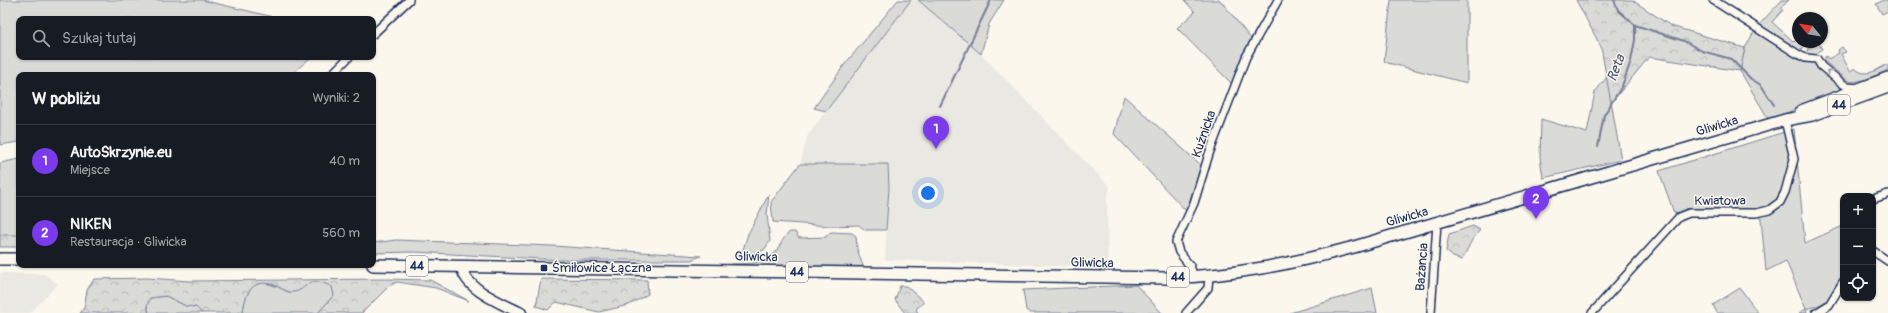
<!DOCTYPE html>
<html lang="pl">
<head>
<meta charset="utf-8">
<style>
	body { margin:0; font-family:Pangolin,sans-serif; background:#242831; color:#f1f3f6 }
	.controls { position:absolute; right:12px; bottom:12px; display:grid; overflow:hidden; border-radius:8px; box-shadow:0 1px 3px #0004 }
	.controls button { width:36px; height:36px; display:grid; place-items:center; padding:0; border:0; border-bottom:1px solid #363941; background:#171b24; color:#f1f3f6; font:20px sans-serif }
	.compass { position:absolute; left:1792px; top:12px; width:36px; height:36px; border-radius:50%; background:#171b24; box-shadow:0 1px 3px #0004; rotate:300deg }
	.you { position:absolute; left:928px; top:193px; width:14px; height:14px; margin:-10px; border:3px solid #fff; border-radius:50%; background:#1a73e8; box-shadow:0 0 0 6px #1a73e833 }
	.badge { display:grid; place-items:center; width:26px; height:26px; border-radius:50%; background:#7c3aed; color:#fff; font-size:13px; font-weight:700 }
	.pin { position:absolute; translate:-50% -33px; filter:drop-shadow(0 1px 2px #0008) }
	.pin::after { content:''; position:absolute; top:21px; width:14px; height:12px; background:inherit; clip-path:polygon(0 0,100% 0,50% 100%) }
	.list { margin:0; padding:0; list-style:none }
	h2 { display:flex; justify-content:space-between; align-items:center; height:52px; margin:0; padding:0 16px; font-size:17px }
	h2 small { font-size:13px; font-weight:400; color:#9ea1a6 }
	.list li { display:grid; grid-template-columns:26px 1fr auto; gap:12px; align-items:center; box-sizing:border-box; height:72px; padding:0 16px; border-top:1px solid #363941 }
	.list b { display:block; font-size:15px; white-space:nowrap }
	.list p { margin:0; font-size:13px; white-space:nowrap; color:#9ea1a6 }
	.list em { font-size:13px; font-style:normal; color:#9ea1a6 }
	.icon { flex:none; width:22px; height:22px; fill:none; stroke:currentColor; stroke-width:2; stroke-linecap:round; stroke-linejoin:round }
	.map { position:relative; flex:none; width:1888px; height:313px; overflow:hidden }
	.search { position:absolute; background:#171b24; box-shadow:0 1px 3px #0004; left:16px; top:16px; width:360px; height:44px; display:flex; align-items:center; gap:10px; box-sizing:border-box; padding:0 14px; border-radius:8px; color:#9ea1a6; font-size:15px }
	.panel { position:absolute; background:#171b24; box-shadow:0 1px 3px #0004; left:16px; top:72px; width:360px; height:196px; border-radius:8px }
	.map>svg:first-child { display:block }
	.built { fill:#eae8e2 }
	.grass { fill:#dadad7; stroke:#7a849a }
	.forest { fill:url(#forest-crowns); stroke:#7a849a }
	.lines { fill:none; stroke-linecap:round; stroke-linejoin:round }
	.stream { stroke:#747e96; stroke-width:2 }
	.street-casing { stroke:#1b2f5e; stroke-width:10 }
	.secondary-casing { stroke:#1b2f5e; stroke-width:13 }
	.primary-casing { stroke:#1b2f5e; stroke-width:14 }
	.street { stroke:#fbf7ec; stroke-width:7 }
	.secondary { stroke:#fbf7ec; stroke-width:10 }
	.primary { stroke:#fbf7ec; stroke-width:11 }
	.oneway { stroke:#8b93a5 }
	.poi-dot { fill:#1b2f5e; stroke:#fbf7ec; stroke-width:1.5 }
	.labels { text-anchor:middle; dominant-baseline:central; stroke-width:3; stroke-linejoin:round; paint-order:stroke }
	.shield { fill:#fbf7ec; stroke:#5e6b89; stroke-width:1 }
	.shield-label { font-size:12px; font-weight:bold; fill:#1b2f5e }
	.street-label { font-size:13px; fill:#1b2f5e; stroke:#fbf7ec }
	.poi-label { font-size:13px; fill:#1b2f5e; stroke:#fbf7ec; text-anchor:start }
	.water-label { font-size:14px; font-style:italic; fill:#47577a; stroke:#fbf7ec }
</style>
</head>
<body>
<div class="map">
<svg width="1888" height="313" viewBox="0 0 1888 313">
	<defs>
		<pattern id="forest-crowns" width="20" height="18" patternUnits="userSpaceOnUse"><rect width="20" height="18" fill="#dadad7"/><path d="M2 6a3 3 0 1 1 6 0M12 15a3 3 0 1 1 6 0" fill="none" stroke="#babbbb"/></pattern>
	</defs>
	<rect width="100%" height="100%" fill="#fbf7ec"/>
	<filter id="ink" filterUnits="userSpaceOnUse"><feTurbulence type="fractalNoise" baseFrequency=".025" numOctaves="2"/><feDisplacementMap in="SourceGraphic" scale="8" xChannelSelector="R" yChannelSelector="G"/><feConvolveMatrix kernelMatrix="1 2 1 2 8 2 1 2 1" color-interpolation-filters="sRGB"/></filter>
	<g filter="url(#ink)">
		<!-- built -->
		<g class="built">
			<path d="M911 0H918L981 54 1110 187 1107 198 1108 267 885 260 889 188 888 164H800L808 135Z"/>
			<path d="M0 273 44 274 58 284 30 313H0Z"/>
		</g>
		<!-- grass -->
		<g class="grass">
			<path d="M0 0H202L282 19H19V57H311L291 75H19V142L0 145Z"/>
			<path d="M898 0H911L826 111 814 108 845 64Z"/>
			<path d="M918 0H1004L989 24 981 54Z"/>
			<path d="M1184 0H1220L1252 40 1243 56 1232 84 1177 28 1195 12Z"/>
			<path d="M1391 0H1467V83L1384 62Z"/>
			<path d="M1782 0H1789L1781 8 1783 10 1772 22 1794 42 1798 38V42H1818L1822 49 1812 57 1806 55 1808 48 1810 49 1812 46 1808 43 1799 52 1757 27Z"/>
			<path d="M1884 0H1888V11L1882 14 1876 4Z"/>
			<path d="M1755 30 1808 61 1816 64 1841 87 1838 92 1769 120 1740 71 1745 48Z"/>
			<path d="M1842 47 1846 52 1841 54 1850 71 1855 68C1865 79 1878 69 1888 64V70L1864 80 1852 82 1846 79 1823 60 1826 56 1828 59 1839 53 1838 50Z"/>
			<path d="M1607 77 1621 160 1543 178 1540 157 1541 119 1587 133 1595 92Z"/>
			<path d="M1124 96 1202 166 1186 211 1114 134Z"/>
			<path d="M1794 129 1805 243 1843 226C1843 261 1850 300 1806 309L1807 313H1799L1806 309 1786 261 1766 271 1760 209 1674 213 1659 171Z"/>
			<path d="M19 159V239H0V163Z"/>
			<path d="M800 164H888L889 188 886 230H865L859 225 830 226 773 222 771 202Z"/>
			<path d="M769 194 767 214 770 241 764 250 741 256 748 234Z"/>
			<path d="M790 232H795L799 238 826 237 829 233 832 232 852 233 856 236 857 249 863 266 862 267H856L731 265 730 264C747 263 766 266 777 250 781 244 784 236 790 232Z"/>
			<path d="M396 240 553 246 701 256 691 260H561L414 252 373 253V243Z"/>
			<path d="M322 281 333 287 334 295 318 313H237L243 311C246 291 253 277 275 286 280 287 285 292 290 292 299 292 302 285 309 282 313 281 318 281 322 281Z"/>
			<path d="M1136 285 1162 313H1030L1026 310 1023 290Z"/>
			<path d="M1372 288 1377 313H1290Z"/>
			<path d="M1740 288 1758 313H1717L1713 305Z"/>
			<path d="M166 296 186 306 196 307 202 313H149L147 306 150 298Z"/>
		</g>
		<!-- forest -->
		<g class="forest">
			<path d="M1576 0H1632L1671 26 1745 48 1740 71 1649 57 1611 103 1601 47Z"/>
			<path d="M1473 226 1480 230 1472 240 1462 260 1453 257 1446 251 1449 234Z"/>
			<rect x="0" y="235" width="19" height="12"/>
			<path d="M148 278 189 281 385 279 430 280 469 301 436 288 397 282 389 286 362 313H318L334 295 332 287C304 272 308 294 289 292 285 291 279 287 275 285 252 278 246 292 243 311L237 313H202L196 307 186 306 166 296 150 298 147 306 149 313H80L84 308 87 290 94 279Z"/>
			<path d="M541 279 647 280 648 294 629 305 599 312 556 302 548 310 536 306Z"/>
			<path d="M900 286H906L924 302 916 309 918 313H905L895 300Z"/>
		</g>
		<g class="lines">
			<!-- stream -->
			<g class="stream">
				<path d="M1635 25 1684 41 1702 51 1731 59 1751 79 1761 85 1774 105"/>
				<path d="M940 106 991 0"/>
				<path d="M1598 147 1604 115 1622 86 1631 61 1635 40V25L1618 10 1614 0"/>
			</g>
			<defs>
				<g id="street">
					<path d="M1713 0 1796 53 1805 58 1817 59 1821 66 1843 84 1848 87 1858 88"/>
					<path d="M373 34 409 0"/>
					<path d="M331 75 349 57"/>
					<path d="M1873 199 1888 194"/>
					<path d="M1873 251 1888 261"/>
					<path d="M1194 277 1190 266 1179 252 1176 242 1194 203 1209 154 1246 57 1278 0"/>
					<path d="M1186 313 1208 288 1209 276"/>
					<path d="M1431 313 1437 223"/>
					<path d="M1592 313 1679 217 1689 213H1757L1769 210 1780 202 1785 192 1794 159 1785 120"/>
					<path d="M1816 313 1829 305 1843 282"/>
				</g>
				<path id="secondary" d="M462 267C464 289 503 304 521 313"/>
				<g id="primary">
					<path d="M1801 111 1888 78"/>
					<path d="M0 259H19"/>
					<path d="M373 265 1166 278C1232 276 1291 264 1354 247L1785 120 1812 115 1888 87"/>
				</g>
			</defs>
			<!-- street casing -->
			<use href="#street" class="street-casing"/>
			<!-- secondary casing -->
			<use href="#secondary" class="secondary-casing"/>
			<!-- primary casing -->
			<use href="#primary" class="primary-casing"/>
			<!-- street -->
			<use href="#street" class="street"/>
			<!-- secondary -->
			<use href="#secondary" class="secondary"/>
			<!-- primary -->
			<use href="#primary" class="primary"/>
		</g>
		<!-- one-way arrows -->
		<defs><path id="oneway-chevron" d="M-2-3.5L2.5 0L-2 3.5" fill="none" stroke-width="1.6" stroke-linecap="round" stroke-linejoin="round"/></defs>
		<use class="oneway" href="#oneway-chevron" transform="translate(1829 72) rotate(-143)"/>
	</g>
	<!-- markers -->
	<rect class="poi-dot" x="540" y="264" width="8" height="8" rx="2"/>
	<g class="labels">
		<!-- shield labels -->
		<g class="shield">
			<rect x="1828" y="95" width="22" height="20" rx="3"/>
			<rect x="406" y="256" width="22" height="20" rx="3"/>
			<rect x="786" y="262" width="22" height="20" rx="3"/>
			<rect x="1167" y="267" width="22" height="20" rx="3"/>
		</g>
		<g class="shield-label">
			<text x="1839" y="105">44</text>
			<text x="417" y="266">44</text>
			<text x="797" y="272">44</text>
			<text x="1178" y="277">44</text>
		</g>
		<!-- street labels -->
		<g class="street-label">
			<text transform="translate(1717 126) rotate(-17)">Gliwicka</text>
			<text transform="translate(1204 134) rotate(-71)">Kuźnicka</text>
			<text x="1720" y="201">Kwiatowa</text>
			<text transform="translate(1407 217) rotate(-16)">Gliwicka</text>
			<text transform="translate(756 257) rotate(1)">Gliwicka</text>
			<text transform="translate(1092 263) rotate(1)">Gliwicka</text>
			<text transform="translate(1422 267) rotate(-86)">Bażancia</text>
		</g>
		<!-- poi labels -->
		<g class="poi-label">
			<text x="552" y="268">Śmiłowice Łączna</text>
		</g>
		<!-- water labels -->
		<g class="water-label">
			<text transform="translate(1616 68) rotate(-70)">Reta</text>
		</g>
	</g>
</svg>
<div class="controls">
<button>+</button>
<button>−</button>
<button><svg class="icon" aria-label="locate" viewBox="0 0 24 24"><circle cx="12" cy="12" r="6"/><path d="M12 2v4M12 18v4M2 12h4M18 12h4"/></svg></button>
</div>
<svg class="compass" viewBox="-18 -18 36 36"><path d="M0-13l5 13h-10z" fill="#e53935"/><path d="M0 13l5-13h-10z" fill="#9ea1a6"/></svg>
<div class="you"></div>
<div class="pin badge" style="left:936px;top:149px">1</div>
<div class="pin badge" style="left:1536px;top:219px">2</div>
<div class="search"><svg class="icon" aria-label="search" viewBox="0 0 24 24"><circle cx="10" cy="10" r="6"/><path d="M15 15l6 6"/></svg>Szukaj tutaj</div>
<section class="panel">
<h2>W pobliżu<small>Wyniki: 2</small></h2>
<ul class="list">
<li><span class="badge">1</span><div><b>AutoSkrzynie.eu</b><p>Miejsce</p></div><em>40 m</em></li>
<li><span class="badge">2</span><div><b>NIKEN</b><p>Restauracja · Gliwicka</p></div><em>560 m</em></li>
</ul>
</section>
</div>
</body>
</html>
